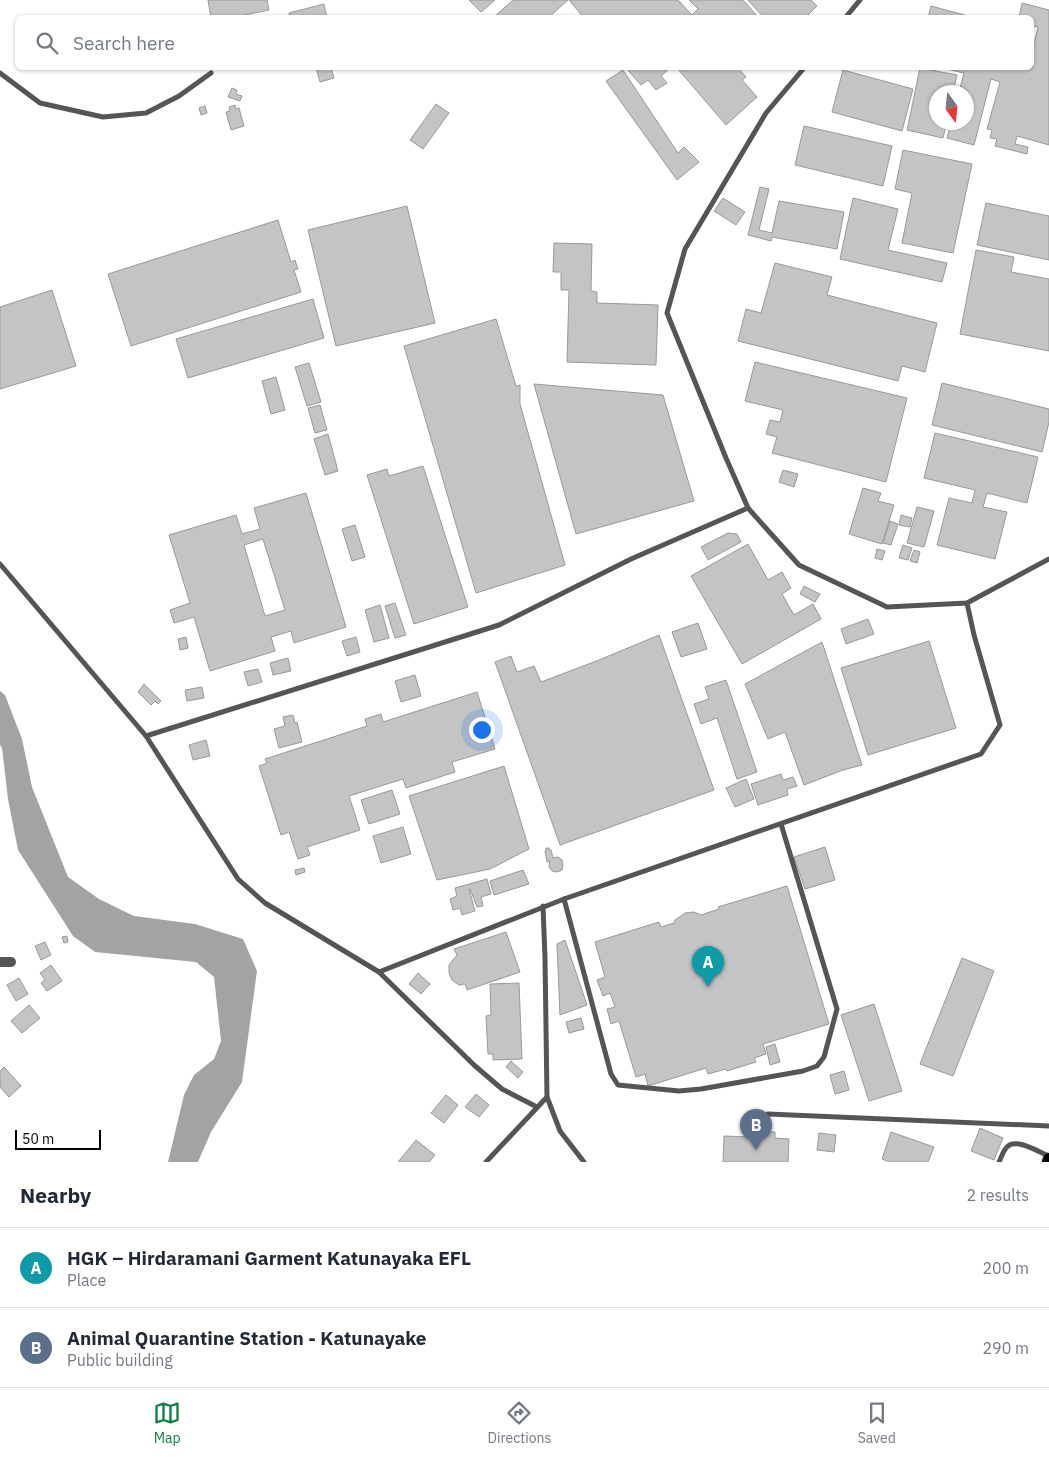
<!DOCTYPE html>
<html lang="en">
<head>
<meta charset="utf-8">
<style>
	body { margin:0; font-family:"IBM Plex Sans",sans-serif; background:#f2f2f3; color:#1f2937 }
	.compass { position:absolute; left:929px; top:85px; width:45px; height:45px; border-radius:50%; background:#fff; box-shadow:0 1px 4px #0004; rotate:165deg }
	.scale { position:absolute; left:15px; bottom:12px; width:86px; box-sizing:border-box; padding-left:5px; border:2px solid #000; border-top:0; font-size:14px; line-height:18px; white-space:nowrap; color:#000; -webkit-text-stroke:4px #fff; paint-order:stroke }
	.you { position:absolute; left:481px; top:729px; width:18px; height:18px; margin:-12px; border:4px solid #fff; border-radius:50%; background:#1a73e8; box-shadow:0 0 0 8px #1a73e833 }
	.badge { display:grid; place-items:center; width:32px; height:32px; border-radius:50%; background:#0b8043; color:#fff; font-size:16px; font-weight:700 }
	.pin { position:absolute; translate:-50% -41px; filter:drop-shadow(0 1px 2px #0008) }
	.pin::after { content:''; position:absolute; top:26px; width:18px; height:15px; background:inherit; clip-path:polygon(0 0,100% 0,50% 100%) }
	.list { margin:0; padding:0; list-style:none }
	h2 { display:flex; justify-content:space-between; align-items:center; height:65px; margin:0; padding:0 20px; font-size:21px }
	h2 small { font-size:16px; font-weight:400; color:#747a83 }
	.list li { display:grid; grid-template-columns:32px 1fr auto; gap:15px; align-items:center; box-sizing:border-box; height:80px; padding:0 20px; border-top:1px solid #e0e1e3 }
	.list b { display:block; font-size:19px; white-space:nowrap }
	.list p { margin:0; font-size:16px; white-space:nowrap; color:#747a83 }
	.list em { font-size:16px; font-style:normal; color:#747a83 }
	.icon { flex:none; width:28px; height:28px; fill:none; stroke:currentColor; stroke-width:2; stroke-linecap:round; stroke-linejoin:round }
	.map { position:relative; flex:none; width:1049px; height:1162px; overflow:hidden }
	.search { position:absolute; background:#fff; box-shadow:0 1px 4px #0004; left:15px; right:15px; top:15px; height:55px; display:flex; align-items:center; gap:12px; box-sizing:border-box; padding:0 18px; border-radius:8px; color:#747a83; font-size:19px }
	.sheet { height:225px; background:#fff }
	nav { display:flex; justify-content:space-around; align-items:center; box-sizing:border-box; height:70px; border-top:1px solid #e0e1e3; background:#fff; font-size:14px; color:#747a83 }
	nav a { display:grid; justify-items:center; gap:2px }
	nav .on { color:#0b8043 }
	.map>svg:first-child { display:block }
	.water { fill:#a3a3a3 }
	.building { fill:#c4c4c4; stroke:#999; fill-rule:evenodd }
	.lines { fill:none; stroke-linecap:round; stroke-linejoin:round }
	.primary-casing { stroke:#dbdbdb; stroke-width:15 }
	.service { stroke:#555; stroke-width:5 }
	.minor { stroke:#555; stroke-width:10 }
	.primary { stroke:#000; stroke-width:12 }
</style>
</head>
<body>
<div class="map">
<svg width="1049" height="1162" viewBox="0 0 1049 1162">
	<rect width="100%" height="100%" fill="#fff"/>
	<!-- water -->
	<path class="water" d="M0 691 5 695 22 739 32 787 68 877 99 899 134 916 195 924 243 939 257 971 242 1082 211 1132 198 1162H168L184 1095 194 1075 214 1059 221 1041 214 977 196 962 95 952 73 936 18 850 8 799 2 748 0 745Z"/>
	<!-- building -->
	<g class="building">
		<path d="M208 0H267L269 10 231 18H211Z"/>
		<path d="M469 0H495L481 12Z"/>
		<path d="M513 0H568L548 18H493Z"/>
		<path d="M569 0H678L692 15 698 9 689 0H743L759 18H584Z"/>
		<path d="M748 0H811L817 6 805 18H764Z"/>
		<path d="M1022 3 1049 10V145L1017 136 1015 144 1028 147 1027 154 995 146 997 139 990 138 992 130 987 129 1000 82 991 79 974 145 947 138 951 122H966V92H959L964 73 942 68H1032V39L1035 40 1038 27 1032 26V18H1019Z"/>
		<path d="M324 4 327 18H290L289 13Z"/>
		<path d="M931 6 976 18H928Z"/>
		<path d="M316 68H331L334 78 320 82Z"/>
		<path d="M626 68H670L661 76 667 83 656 90 648 80 641 85Z"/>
		<path d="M677 68H742L739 69 746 77 742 80 757 97 726 125Z"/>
		<path d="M920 68 957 75 953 92H936V122H947L943 138 907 130Z"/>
		<path d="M623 70 678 153 684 147 699 162 677 180 606 81Z"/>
		<path d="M843 70 913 89 902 131 832 112Z"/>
		<path d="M232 88 237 90 236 94 242 96 240 101 228 97Z"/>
		<path d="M436 104 449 113 423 149 410 140Z"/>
		<path d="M235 105 236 109 239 108 244 126 231 130 226 112 230 111 229 107Z"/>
		<path d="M205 106 207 113 201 115 199 108Z"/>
		<path d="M804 126 892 146 883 186 795 165Z"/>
		<path d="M903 150 972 164 953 253 902 243 912 193 895 189Z"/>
		<path d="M760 187 769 189 759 230 772 233 779 201 844 212 837 249 772 237 771 241 748 235Z"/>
		<path d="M723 198 745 212 736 225 714 211Z"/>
		<path d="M853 198 898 209 888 250 947 263 942 282 840 259Z"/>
		<path d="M986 203 1049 216V260L977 245Z"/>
		<path d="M407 206 435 323 336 346 308 230Z"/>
		<path d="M278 220 291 262 295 260 298 269 294 270 301 292 131 346 108 274Z"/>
		<path d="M554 243 592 244 591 291 597 292V303L658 305 656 365 567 362 569 290H561V272H553Z"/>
		<path d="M976 250 1014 257 1011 272 1049 279V351L960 334Z"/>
		<path d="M775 263 832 277 827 295 937 323 925 372 902 366 898 381 738 341 746 309 761 313Z"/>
		<path d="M52 290 76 366 0 389V307Z"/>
		<path d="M313 299 324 338 188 378 176 339Z"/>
		<path d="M496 319 516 386 520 385V404L565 565 476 593 404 346Z"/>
		<path d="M755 362 907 398 886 482 772 453 777 437 766 434 770 420 780 422 783 410 745 401Z"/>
		<path d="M309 363 321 402 307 406 295 367Z"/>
		<path d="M276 377 285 410 271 414 262 381Z"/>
		<path d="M942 383 1049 409V422L1042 452 932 425Z"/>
		<path d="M534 384 663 395 694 501 576 534Z"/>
		<path d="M320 405 327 430 315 433 308 408Z"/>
		<path d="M935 433 1038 457 1027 503 987 493 983 507 1007 512 995 559 937 545 949 498 972 503 975 490 924 478Z"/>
		<path d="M328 434 338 471 325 475 314 439Z"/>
		<path d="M423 466 468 607 414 624 367 475 387 469 389 476Z"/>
		<path d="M783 470 798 474 794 487 779 482Z"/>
		<path d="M863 488 881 493 878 501 894 505 882 544 849 534Z"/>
		<path d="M306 493 346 627 294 643 291 631 271 637 275 651 210 671 194 617 174 623 170 610 190 603 169 535 236 515 242 534 260 529 254 508ZM263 539 285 610 265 616 244 545Z"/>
		<path d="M917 507 934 511 924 547 907 543Z"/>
		<path d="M901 515 912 518 910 527 899 525Z"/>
		<path d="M890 521 898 524 891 545 883 543Z"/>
		<path d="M355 525 365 557 352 561 342 529Z"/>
		<path d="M728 533 737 534 741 542 708 560 701 547Z"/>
		<path d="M748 544 768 580 782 572 791 588 782 594 794 615 813 604 821 619 742 664 691 576Z"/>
		<path d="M903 545 912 548 908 560 899 558Z"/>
		<path d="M877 549 885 551 882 560 875 558Z"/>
		<path d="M914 550 920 552 917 563 910 561Z"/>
		<path d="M804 586 820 594 815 602 800 594Z"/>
		<path d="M395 603 406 635 395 638 385 606Z"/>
		<path d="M380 605 389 638 374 642 365 610Z"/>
		<path d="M868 619 874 634 846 644 841 629Z"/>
		<path d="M698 623 707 649 681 657 672 632Z"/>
		<path d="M659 635 714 790 560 845 495 662 511 656 517 672 534 666 541 682 599 660Z"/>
		<path d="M186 637 188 648 180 650 178 639Z"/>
		<path d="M356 637 360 652 347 656 342 641Z"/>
		<path d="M929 641 956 728 868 755 841 668Z"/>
		<path d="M822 642 862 765 843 770 804 785 785 732 768 739 745 684Z"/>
		<path d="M288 658 291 671 273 675 270 663Z"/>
		<path d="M258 669 262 682 248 686 244 672Z"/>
		<path d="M415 675 421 696 401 702 395 681Z"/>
		<path d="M726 680 757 772 737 779 717 718 701 724 694 704 709 699 705 687Z"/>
		<path d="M144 684 161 701 158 704 155 701 151 705 138 692Z"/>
		<path d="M202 687 204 698 187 701 185 690Z"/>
		<path d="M477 692 495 749 452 762 455 772 406 788 403 779 349 796 360 830 307 847 310 855 298 859 289 832 281 835 259 766 267 763 265 759 367 726 365 719 381 714 383 722Z"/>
		<path d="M293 715 295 723 297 722 302 742 279 748 274 729 285 726 283 717Z"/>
		<path d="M206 740 210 756 193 760 189 745Z"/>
		<path d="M504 766 529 849 490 869 437 880 409 796Z"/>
		<path d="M781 774 783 780 793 777 797 786 787 789 788 795 758 805 751 784Z"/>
		<path d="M746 779 754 799 735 807 726 788Z"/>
		<path d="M392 790 400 814 369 824 361 800Z"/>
		<path d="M403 827 411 854 381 863 373 836Z"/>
		<path d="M825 847 835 880 805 889 794 857Z"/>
		<path d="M546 848H549L550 850H551L553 858 558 857 562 860 563 865 562 870 557 872 552 871 549 867 550 861 547 862 545 851H546Z"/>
		<path d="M304 868 305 872 296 875 295 870Z"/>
		<path d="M523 870 529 884 494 895 490 881Z"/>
		<path d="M487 879 491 894 481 897 483 906 477 907 470 889H469L475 911 462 915 460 908 453 910 450 899 457 896 455 888Z"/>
		<path d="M787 886 829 1024 763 1044 766 1054 754 1058 756 1062 727 1071 726 1069 708 1074 706 1068 648 1086 645 1074 636 1077 619 1021 611 1024 607 1009 615 1007 610 993 603 996 597 980 605 977 595 942 659 922 661 927 674 923 675 920 685 913 694 912 701 915 719 909 718 907Z"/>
		<path d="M506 932 520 972 467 990 465 984 459 985 452 980 449 973V965L457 955 454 949Z"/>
		<path d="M67 936 68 942 64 943 62 937Z"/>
		<path d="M565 940 587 1005 560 1015 557 944Z"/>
		<path d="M45 942 51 955 41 960 35 946Z"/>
		<path d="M962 958 994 971 953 1076 920 1064Z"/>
		<path d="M51 965 62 981 47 991 41 983 45 980 40 973Z"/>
		<path d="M418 973 430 984 421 994 409 984Z"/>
		<path d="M19 978 28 994 16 1001 7 985Z"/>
		<path d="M519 983 522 1059 493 1060V1054H488L486 1016 491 1015 490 984Z"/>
		<path d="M874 1004 902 1091 869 1101 841 1015Z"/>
		<path d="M29 1005 40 1018 22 1033 11 1021Z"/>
		<path d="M581 1018 584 1029 569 1033 566 1022Z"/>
		<path d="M775 1044 780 1062 770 1065 766 1047Z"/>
		<path d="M511 1061 523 1072 518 1078 506 1067Z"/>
		<path d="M4 1067 21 1086 9 1097 0 1087V1071Z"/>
		<path d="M844 1071 849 1090 835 1094 830 1075Z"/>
		<path d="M476 1094 489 1105 479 1117 465 1107Z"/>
		<path d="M446 1095 458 1105 444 1123 431 1113Z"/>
		<path d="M980 1128 1003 1138 994 1160 971 1151Z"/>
		<path d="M749 1131 775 1132V1138L789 1139 788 1162H723L724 1136 749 1137Z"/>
		<path d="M891 1132 934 1147 928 1162H889L882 1159Z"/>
		<path d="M819 1133 836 1135 834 1152 817 1150Z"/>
		<path d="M416 1140 435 1155 429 1162H398Z"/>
	</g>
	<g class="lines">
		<defs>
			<path id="primary" d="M1048 1162 1049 1159"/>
		</defs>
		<!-- primary casing -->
		<use href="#primary" class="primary-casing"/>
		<!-- service -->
		<g class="service">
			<path d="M845 18 860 0"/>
			<path d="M804 68 766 113 685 249 667 313 726 458 748 508 799 565 887 607 967 603 1049 559"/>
			<path d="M0 73 40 103 103 117 146 113 179 96 211 73"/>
			<path d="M0 564 146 736 238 879 265 903 379 972 474 1065 502 1089 537 1107"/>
			<path d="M146 736 499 625 631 559 748 508"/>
			<path d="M564 899 611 1074 618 1085 679 1091 701 1089 803 1071 817 1066 824 1057 837 1009 781 824"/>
			<path d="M543 906 545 958 547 1097 560 1131 584 1162"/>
			<path d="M379 972 564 899 981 754 1000 725 974 635 967 603"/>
			<path d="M768 1114 1049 1126"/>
			<path d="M486 1162 547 1097"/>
			<path d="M999 1162C1001 1158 1003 1151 1007 1147 1015 1137 1039 1152 1049 1156"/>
		</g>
		<!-- minor -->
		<path class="minor" d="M0 962H11"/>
		<!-- primary -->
		<use href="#primary" class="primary"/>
	</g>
</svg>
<svg class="compass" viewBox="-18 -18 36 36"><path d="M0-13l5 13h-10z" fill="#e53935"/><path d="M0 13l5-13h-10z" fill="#747a83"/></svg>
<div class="scale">50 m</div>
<div class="you"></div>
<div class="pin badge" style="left:708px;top:987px;background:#0f9aa8">A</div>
<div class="pin badge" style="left:756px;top:1150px;background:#5c6f8a">B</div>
<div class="search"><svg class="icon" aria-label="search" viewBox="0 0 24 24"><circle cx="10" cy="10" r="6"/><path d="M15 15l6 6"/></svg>Search here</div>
</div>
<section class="sheet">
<h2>Nearby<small>2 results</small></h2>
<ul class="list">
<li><span class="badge" style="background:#0f9aa8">A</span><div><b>HGK – Hirdaramani Garment Katunayaka EFL</b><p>Place</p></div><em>200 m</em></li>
<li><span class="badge" style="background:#5c6f8a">B</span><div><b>Animal Quarantine Station - Katunayake</b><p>Public building</p></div><em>290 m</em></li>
</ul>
</section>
<nav>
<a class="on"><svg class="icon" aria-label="map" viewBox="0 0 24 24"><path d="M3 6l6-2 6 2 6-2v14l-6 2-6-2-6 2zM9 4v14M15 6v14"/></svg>Map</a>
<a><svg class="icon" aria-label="directions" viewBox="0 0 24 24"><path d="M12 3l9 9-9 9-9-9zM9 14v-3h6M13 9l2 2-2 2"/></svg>Directions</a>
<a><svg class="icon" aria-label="saved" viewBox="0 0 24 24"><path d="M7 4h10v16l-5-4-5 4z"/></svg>Saved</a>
</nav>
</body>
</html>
